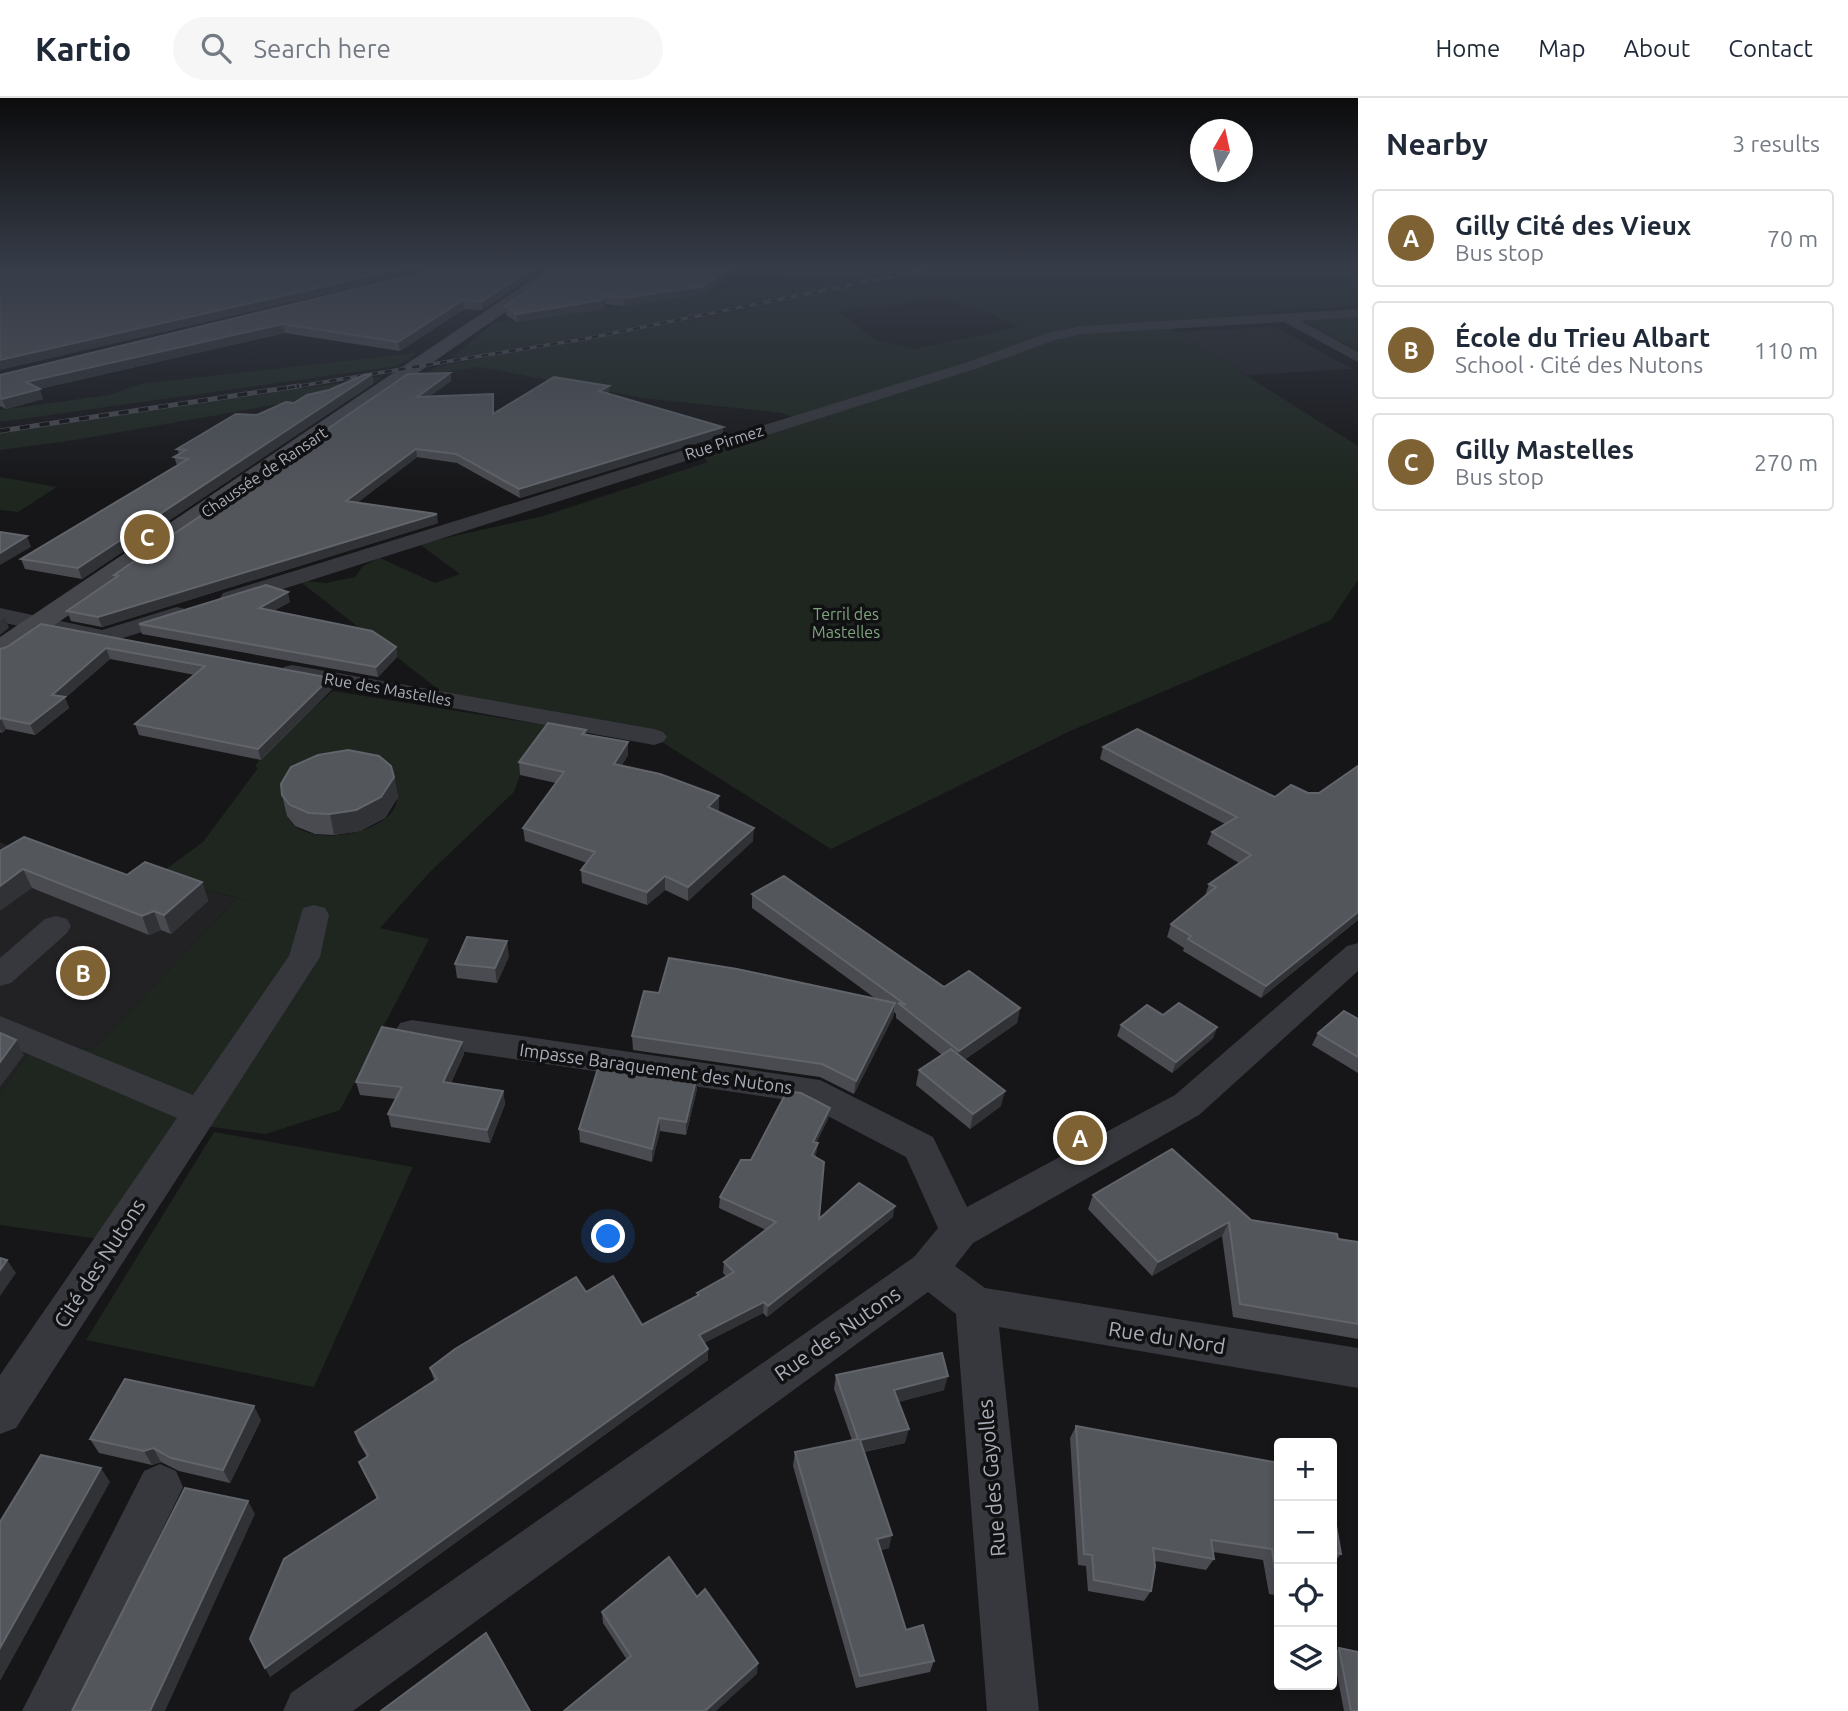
<!DOCTYPE html>
<html lang="en">
<head>
<meta charset="utf-8">
<style>
	body { margin:0; font-family:Ubuntu,sans-serif; background:#f6f6f7; color:#1f2937 }
	.controls { position:absolute; right:21px; bottom:21px; display:grid; overflow:hidden; border-radius:7px; box-shadow:0 4px 10px #0003 }
	.controls button { width:63px; height:63px; display:grid; place-items:center; padding:0; border:0; border-bottom:2px solid #e0e1e3; background:#fff; color:#1f2937; font:35px sans-serif }
	.compass { position:absolute; left:1190px; top:21px; width:63px; height:63px; border-radius:50%; background:#fff; box-shadow:0 4px 10px #0003; rotate:9deg }
	.you { position:absolute; left:609px; top:1139px; width:24px; height:24px; margin:-18px; border:5px solid #fff; border-radius:50%; background:#1a73e8; box-shadow:0 0 0 10px #1a73e833 }
	.badge { display:grid; place-items:center; width:46px; height:46px; border-radius:50%; background:#7f6234; color:#fff; font-size:23px; font-weight:700 }
	.pin { position:absolute; translate:-50% -50%; border:4px solid #fff; box-shadow:0 2px 7px #0006 }
	.list { margin:0; padding:0; list-style:none }
	h2 { display:flex; justify-content:space-between; align-items:center; height:91px; margin:0; padding:0 28px; font-size:30px }
	h2 small { font-size:23px; font-weight:400; color:#747a83 }
	.list li { display:grid; grid-template-columns:46px 1fr auto; gap:21px; align-items:center; box-sizing:border-box; height:98px; margin:0 14px 14px; padding:0 14px; border:2px solid #e0e1e3; border-radius:7px }
	.list b { display:block; font-size:26px; white-space:nowrap }
	.list p { margin:0; font-size:23px; white-space:nowrap; color:#747a83 }
	.list em { font-size:23px; font-style:normal; color:#747a83 }
	.icon { flex:none; width:38px; height:38px; fill:none; stroke:currentColor; stroke-width:2; stroke-linecap:round; stroke-linejoin:round }
	.map { position:relative; flex:none; width:1358px; height:1613px; overflow:hidden }
	header { display:flex; align-items:center; gap:42px; box-sizing:border-box; height:98px; padding:0 35px; background:#fff; border-bottom:2px solid #e0e1e3 }
	header strong { font-size:33px }
	nav { display:flex; gap:38px; margin-inline-start:auto; font-size:24px }
	.search { width:490px; height:63px; background:#f6f6f7; display:flex; align-items:center; gap:18px; box-sizing:border-box; padding:0 24px; border-radius:38px; color:#747a83; font-size:26px }
	main { display:flex }
	aside { flex:1; background:#fff }
	.map>svg:first-child { display:block }
	.built { fill:#222225 }
	.green { fill:#1e261f; fill-rule:evenodd }
	.lines { fill:none; stroke-linecap:round; stroke-linejoin:round }
	.street { fill:#37383d; fill-rule:evenodd }
	.secondary { fill:#45474d; fill-rule:evenodd }
	.rail-far1-casing { stroke:#4a4c52; stroke-width:3.5 }
	.rail-casing { stroke:#4a4c52; stroke-width:5 }
	.rail-far1 { stroke:#111113; stroke-width:2.5; stroke-dasharray:7; stroke-linecap:butt }
	.rail { stroke:#111113; stroke-width:3.5; stroke-dasharray:10; stroke-linecap:butt }
	.wall { fill:#494b50 }
	.shaded-wall { fill:#303235 }
	.building { fill:#53565b; stroke:#61646a; stroke-width:2 }
	.labels { text-anchor:middle; dominant-baseline:central; stroke-width:7; stroke-linejoin:round; paint-order:stroke }
	.far-street-label { font-size:16px; fill:#a8aeb8; stroke:#111113 }
	.far-park-label { font-size:16px; fill:#7ea37f; stroke:#111113 }
	.street-label { font-size:18px; fill:#a8aeb8; stroke:#111113 }
	.near-street-label { font-size:21px; fill:#a8aeb8; stroke:#111113 }
</style>
</head>
<body>
<header>
<strong>Kartio</strong>
<div class="search"><svg class="icon" aria-label="search" viewBox="0 0 24 24"><circle cx="10" cy="10" r="6"/><path d="M15 15l6 6"/></svg>Search here</div>
<nav><a>Home</a><a>Map</a><a>About</a><a>Contact</a></nav>
</header>
<main>
<div class="map">
<svg width="1358" height="1613" viewBox="0 0 1358 1613">
	<rect width="100%" height="100%" fill="#161618"/>
	<!-- built -->
	<g class="built">
		<path d="M1268 229 1279 231 1353 271 1246 277 1177 234Z"/>
		<path d="M0 744 134 794 155 779 237 800 95 950 30 953 0 996Z"/>
	</g>
	<!-- green -->
	<g class="green">
		<path d="M740 169H936L860 190 942 169H1358V208L1266 214 1269 219 1168 228 1358 348V482L1331 522 1068 634 831 751 654 639 436 596 439 592 298 482 326 485 355 479 363 468 380 460 435 485 460 476 419 446 543 418 708 364 701 356 799 322 782 315 643 300 479 269 424 277 436 269 837 195 471 258 452 259 494 225 657 203 784 178ZM942 201 988 215 1018 229 915 251 876 242 837 213Z"/>
		<path d="M1358 216V253L1305 224 1320 218Z"/>
		<path d="M416 255 397 268 0 324V312L109 297 141 286Z"/>
		<path d="M382 279 353 300 331 297 75 342 0 352V334Z"/>
		<path d="M0 379 57 389 18 414 0 412Z"/>
		<path d="M333 593 556 629 520 677 514 694 429 775 380 830 429 841 340 1012 266 1036 197 1027 100 1141 0 1127V996L30 953 95 950 237 800 250 803 155 779 203 744 258 670 255 668 269 649ZM391 684C430 738 265 764 289 699Z"/>
		<path d="M214 1034 413 1069 314 1289 86 1242Z"/>
	</g>
	<g class="lines">
		<!-- street -->
		<g class="street">
			<path d="M1358 211V219L1301 223 1358 254V264L1284 224 1083 236 1055 242 978 270 239 505 231 506 220 500 223 495 968 264 1047 235 1083 228Z"/>
			<path d="M177 509 185 511 188 516 185 521 103 546 0 524V510L102 532Z"/>
			<path d="M292 567 654 631 663 634 667 639 663 644 654 647 284 579 280 574 284 569Z"/>
			<path d="M314 807 325 810 329 817 320 859 16 1330 0 1336V1277L177 1020 0 944V918L193 997 289 858 303 810Z"/>
			<path d="M56 818 67 821 71 828 67 835 11 885 0 888V860L45 821Z"/>
			<path d="M1358 845V873L1199 1017 973 1145 955 1168 985 1190 1358 1250V1290L999 1229 1039 1613H987L956 1216 928 1194 353 1613H283L291 1595 914 1159 938 1130 906 1059 801 1004 412 946 400 943 395 934 400 925 412 922 820 982 933 1039 967 1109 1175 997 1347 848Z"/>
			<path d="M160 1366 176 1373 183 1389 75 1613H22L144 1373Z"/>
		</g>
		<!-- secondary -->
		<path class="secondary" d="M551 169H570L10 558 0 561V539Z"/>
		<defs>
			<path id="rail-far1" d="M288 290 589 240 939 169"/>
			<path id="rail" d="M0 333 299 288"/>
		</defs>
		<!-- rail-far1 casing -->
		<use href="#rail-far1" class="rail-far1-casing"/>
		<!-- rail casing -->
		<use href="#rail" class="rail-casing"/>
		<!-- rail-far1 -->
		<use href="#rail-far1" class="rail-far1"/>
		<!-- rail -->
		<use href="#rail" class="rail"/>
	</g>
	<!-- wall -->
	<g class="wall">
		<path d="M546 169 482 212 464 211 400 253 285 235 39 291 43 301 6 311 0 308V277Z"/>
		<path d="M561 169H739L704 196 624 208 606 206 602 211 517 224 506 217 505 208Z"/>
		<path d="M450 275 451 283 430 298 493 296 494 316 609 288V296L723 329V337L520 400 457 365 417 359 357 405 438 425 102 529 71 523 67 513 115 480 114 477Z"/>
		<path d="M374 285 82 481 25 471 21 461 177 367 174 359 179 356 177 351 257 317 294 305Z"/>
		<path d="M290 504 273 513 396 549 397 559 378 579 142 536 139 526Z"/>
		<path d="M41 526 332 591 261 662 139 637 135 626 195 577 110 561 65 600 69 610 35 637 6 631 2 635 0 634V551L7 549Z"/>
		<path d="M1137 631 1358 822 1261 900 1183 853 1184 850 1167 839 1171 826 1205 798 1209 786 1239 765 1207 746 1212 734 1225 726 1100 661 1103 649Z"/>
		<path d="M586 632V637L628 644V657L622 667 719 698V712L717 713 753 743 688 803 665 792 647 807 582 785 581 772 587 765 525 743 523 730 556 685 520 677 519 664Z"/>
		<path d="M394 679 398 699 385 720 360 733 334 737 315 736 295 728 287 718 282 697Z"/>
		<path d="M0 753 127 777 202 784 208 803 171 836 161 832 149 837 32 790Z"/>
		<path d="M752 796 944 889 1020 910 1017 925 964 962 1001 1008 970 1031 916 987 919 972 942 957 896 920V916L894 914 893 919 854 996 820 979 633 952 632 938 659 895 876 901 752 810Z"/>
		<path d="M509 858 497 885 457 880 455 866Z"/>
		<path d="M1163 917 1217 929 1213 940 1172 975 1117 938 1121 927Z"/>
		<path d="M1358 921V975L1312 947 1318 935Z"/>
		<path d="M462 944 464 956 451 985 503 993 505 1006 490 1045 391 1029 388 1016 396 1001 360 997 356 984Z"/>
		<path d="M697 978V991L686 1037 660 1033 652 1064 580 1044 579 1031Z"/>
		<path d="M830 1010 828 1021 816 1045H818L815 1059 819 1121 893 1119 767 1219 763 1215 704 1245 708 1251V1262L270 1579 377 1401 363 1374 359 1364 367 1359 358 1344 355 1334 434 1282 430 1270 586 1194 642 1227 697 1198V1195L726 1178 723 1175 724 1164 766 1132 719 1110 720 1099 751 1062Z"/>
		<path d="M1093 1097 1251 1122 1358 1144V1241L1233 1219 1222 1138 1152 1178 1088 1111Z"/>
		<path d="M836 1277 944 1292 898 1304 905 1345 864 1354 889 1450 881 1452 906 1532 934 1563 930 1574 856 1590 793 1368 795 1354 852 1342 834 1291Z"/>
		<path d="M261 1322 230 1385 179 1373 161 1364 152 1367 99 1355 90 1341Z"/>
		<path d="M1076 1328 1279 1365V1498L1269 1496 1263 1462 1213 1454 1214 1461 1206 1472 1155 1463 1151 1493 1144 1503 1088 1493 1086 1468 1078 1467 1070 1340Z"/>
		<path d="M1332 1405 1341 1456 1332 1467Z"/>
		<path d="M697 1499 757 1576 627 1562 603 1525 602 1514Z"/>
		<path d="M1339 1550 1358 1613H1344L1333 1556Z"/>
	</g>
	<!-- shaded-wall -->
	<g class="shaded-wall">
		<path d="M409 169H444L0 272V262Z"/>
		<path d="M534 169H546L482 212 481 204Z"/>
		<path d="M729 169H739L704 196 624 208 623 200Z"/>
		<path d="M606 198V206L602 211 517 224V216Z"/>
		<path d="M463 202 464 211 400 253 398 244Z"/>
		<path d="M283 226 285 235 30 293 26 284Z"/>
		<path d="M450 275 451 283 418 307 417 299Z"/>
		<path d="M372 276 374 285 82 481 78 470Z"/>
		<path d="M609 288V296L599 293Z"/>
		<path d="M40 291 43 301 6 311 2 301Z"/>
		<path d="M723 329V337L520 400 519 391Z"/>
		<path d="M416 351 417 359 348 412 346 403Z"/>
		<path d="M437 416 438 425 102 529 98 519Z"/>
		<path d="M27 438 31 449 0 467V455Z"/>
		<path d="M288 494 290 504 261 520 259 510Z"/>
		<path d="M5 519 9 530 0 537V523Z"/>
		<path d="M396 549 397 559 378 579 376 569Z"/>
		<path d="M106 550 110 561 65 600 69 610 35 637 30 626 52 597Z"/>
		<path d="M330 580 332 591 261 662 258 651Z"/>
		<path d="M1 620 6 631 2 635 0 631V621Z"/>
		<path d="M628 644V657L614 679V666Z"/>
		<path d="M394 679 398 699 385 720 360 733 334 737 330 716Z"/>
		<path d="M719 698V712L708 723V709Z"/>
		<path d="M754 730 753 743 688 803V789Z"/>
		<path d="M23 771 32 790 0 813V788Z"/>
		<path d="M665 778V792L647 807V794Z"/>
		<path d="M202 784 208 803 171 836 164 817Z"/>
		<path d="M154 813 161 832 149 837 142 818Z"/>
		<path d="M1358 814V822L1261 900 1266 888Z"/>
		<path d="M507 843 509 858 497 885 495 870Z"/>
		<path d="M895 905 893 919 854 996 856 983Z"/>
		<path d="M1020 910 1017 925 956 968 959 953Z"/>
		<path d="M1217 929 1213 940 1172 975 1176 964Z"/>
		<path d="M16 942 24 957 0 989V964Z"/>
		<path d="M462 944 464 956 446 996 443 984Z"/>
		<path d="M697 978V991L686 1037V1024Z"/>
		<path d="M503 993 505 1006 490 1045 487 1032Z"/>
		<path d="M1005 993 1001 1008 970 1031 973 1016Z"/>
		<path d="M830 1010 828 1021 811 1055 813 1044Z"/>
		<path d="M659 1020 660 1033 652 1064V1051Z"/>
		<path d="M818 1045 816 1057 811 1068 812 1057Z"/>
		<path d="M895 1108 893 1119 767 1219 768 1208Z"/>
		<path d="M1229 1124 1222 1138 1152 1178 1158 1164Z"/>
		<path d="M7 1162 16 1175 0 1198V1172Z"/>
		<path d="M764 1204 763 1215 698 1248 699 1237Z"/>
		<path d="M708 1251V1262L270 1579 265 1570Z"/>
		<path d="M948 1278 944 1292 891 1306 894 1292Z"/>
		<path d="M254 1308 261 1322 230 1385 223 1372Z"/>
		<path d="M909 1331 905 1345 858 1355 860 1342Z"/>
		<path d="M153 1350 161 1364 152 1367 144 1353Z"/>
		<path d="M101 1370 110 1384 0 1583V1550Z"/>
		<path d="M248 1403 255 1416 165 1613H150Z"/>
		<path d="M892 1437 889 1450 874 1454 877 1441Z"/>
		<path d="M758 1565 757 1576 716 1613H705Z"/>
	</g>
	<!-- building -->
	<g class="building">
		<path d="M1 169H409L0 262V170Z"/>
		<path d="M447 169H534L481 204 463 202 398 244 283 226 26 284 40 291 2 301 0 300V277Z"/>
		<path d="M561 169H729L704 188 623 200 606 198 602 202 517 216 505 208Z"/>
		<path d="M450 275 417 299 493 296V316L554 279 609 288 599 293 723 329 519 391 456 356 416 351 346 403 437 416 98 519 67 513 118 478 114 477 408 276Z"/>
		<path d="M372 276 78 470 21 461 188 361 174 359 186 352 177 351 236 316 257 317 286 304 294 305 307 297 329 292 364 277Z"/>
		<path d="M0 434 27 438 0 455Z"/>
		<path d="M266 487 288 494 259 510 372 533 396 549 376 569 139 526Z"/>
		<path d="M41 526 330 580 258 651 135 626 205 568 106 550 52 597 65 599 30 626 1 620 0 621V551L7 549Z"/>
		<path d="M548 625 586 632 582 636 628 644 614 666 660 676 719 698 708 709 754 730 688 789 665 778 647 794 581 772 595 754 523 730 564 674 519 664Z"/>
		<path d="M1137 631 1275 699 1291 687 1308 695H1319L1358 668V814L1266 888 1188 841 1191 838 1171 826 1216 789 1209 786 1251 757 1212 734 1237 719 1103 649Z"/>
		<path d="M348 652 379 658 391 668 394 679 381 699 356 712 330 716 309 715 290 707 282 697 281 686 291 669 318 657Z"/>
		<path d="M24 739 127 777 145 764 202 784 164 817 154 813 142 818 23 771 0 788V753Z"/>
		<path d="M784 778 944 889 969 873 1020 910 959 953 898 905 906 907 752 796Z"/>
		<path d="M467 839 507 843 495 870 455 866Z"/>
		<path d="M669 860 737 871 895 905 856 983 822 966 632 938 644 893 659 895Z"/>
		<path d="M1179 905 1217 929 1176 964 1121 927 1147 907 1163 917Z"/>
		<path d="M1344 913 1358 921V959L1318 935Z"/>
		<path d="M382 929 462 944 443 984 503 993 487 1032 388 1016 402 989 356 984Z"/>
		<path d="M0 935 16 942 0 964Z"/>
		<path d="M951 951 1005 993 973 1016 919 972Z"/>
		<path d="M600 964 697 978 686 1024 659 1020 652 1051 579 1031Z"/>
		<path d="M787 993 801 995 830 1010 813 1044 818 1045 812 1057 824 1064 819 1121 859 1085 895 1108 768 1208 764 1204 699 1237 708 1251 265 1570 250 1541 284 1461 378 1400 359 1364 368 1358 355 1334 437 1281 430 1270 455 1251 576 1179 586 1194 613 1178 642 1227 699 1197 697 1195 734 1174 724 1164 776 1124 720 1099 741 1062H751Z"/>
		<path d="M1172 1051 1251 1122 1337 1136 1338 1141 1358 1144V1226L1240 1206 1229 1124 1158 1164 1093 1097Z"/>
		<path d="M0 1160 7 1162 0 1172Z"/>
		<path d="M942 1255 948 1278 894 1292 909 1331 860 1342 892 1437 877 1441 893 1490 906 1532 923 1527 934 1563 860 1578 795 1354 858 1341 836 1277Z"/>
		<path d="M125 1281 254 1308 223 1372 171 1360 153 1350 144 1353 90 1341Z"/>
		<path d="M1076 1328 1279 1365V1486H1277L1272 1451 1211 1442 1214 1461 1153 1450 1155 1468 1151 1493 1094 1482 1092 1457 1084 1456Z"/>
		<path d="M41 1357 101 1370 0 1550V1424Z"/>
		<path d="M185 1390 248 1403 150 1613H72Z"/>
		<path d="M1332 1405 1341 1456 1332 1454Z"/>
		<path d="M669 1459 697 1499 705 1491 758 1565 705 1613H564L631 1558 602 1514Z"/>
		<path d="M486 1535 530 1613H381Z"/>
		<path d="M1339 1550 1358 1554V1613H1351Z"/>
	</g>
	<!-- sky -->
	<linearGradient id="sky" x2="0" y2="1"><stop stop-color="#0c0c0d"/><stop offset="0.43" stop-color="#363c48"/><stop offset="1" stop-color="#363c48" stop-opacity="0"/></linearGradient>
	<rect width="1358" height="395" fill="url(#sky)"/>
	<g class="labels">
		<!-- far-street labels -->
		<g class="far-street-label">
			<text transform="translate(724 344) rotate(-18)">Rue Pirmez</text>
			<text transform="translate(264 374) rotate(-34)">Chaussée de Ransart</text>
			<text transform="translate(388 591) rotate(10)">Rue des Mastelles</text>
		</g>
		<!-- far-park labels -->
		<g class="far-park-label">
			<text x="846" y="516">Terril des<tspan x="846" dy="18">Mastelles</tspan></text>
		</g>
		<!-- street labels -->
		<g class="street-label">
			<text transform="translate(656 970) rotate(8)">Impasse Baraquement des Nutons</text>
		</g>
		<!-- near-street labels -->
		<g class="near-street-label">
			<text transform="translate(99 1165) rotate(-57)">Cité des Nutons</text>
			<text transform="translate(837 1235) rotate(-35)">Rue des Nutons</text>
			<text transform="translate(1167 1239) rotate(9)">Rue du Nord</text>
			<text transform="translate(991 1380) rotate(-95)">Rue des Gayolles</text>
		</g>
	</g>
</svg>
<div class="controls">
<button>+</button>
<button>−</button>
<button><svg class="icon" aria-label="locate" viewBox="0 0 24 24"><circle cx="12" cy="12" r="6"/><path d="M12 2v4M12 18v4M2 12h4M18 12h4"/></svg></button>
<button><svg class="icon" aria-label="layers" viewBox="0 0 24 24"><path d="M12 4l9 5-9 5-9-5zM3 14l9 5 9-5"/></svg></button>
</div>
<svg class="compass" viewBox="-18 -18 36 36"><path d="M0-13l5 13h-10z" fill="#e53935"/><path d="M0 13l5-13h-10z" fill="#747a83"/></svg>
<div class="you"></div>
<div class="pin badge" style="left:1080px;top:1040px">A</div>
<div class="pin badge" style="left:83px;top:875px">B</div>
<div class="pin badge" style="left:147px;top:439px">C</div>
</div>
<aside>
<h2>Nearby<small>3 results</small></h2>
<ul class="list">
<li><span class="badge">A</span><div><b>Gilly Cité des Vieux</b><p>Bus stop</p></div><em>70 m</em></li>
<li><span class="badge">B</span><div><b>École du Trieu Albart</b><p>School · Cité des Nutons</p></div><em>110 m</em></li>
<li><span class="badge">C</span><div><b>Gilly Mastelles</b><p>Bus stop</p></div><em>270 m</em></li>
</ul>
</aside>
</main>
</body>
</html>
